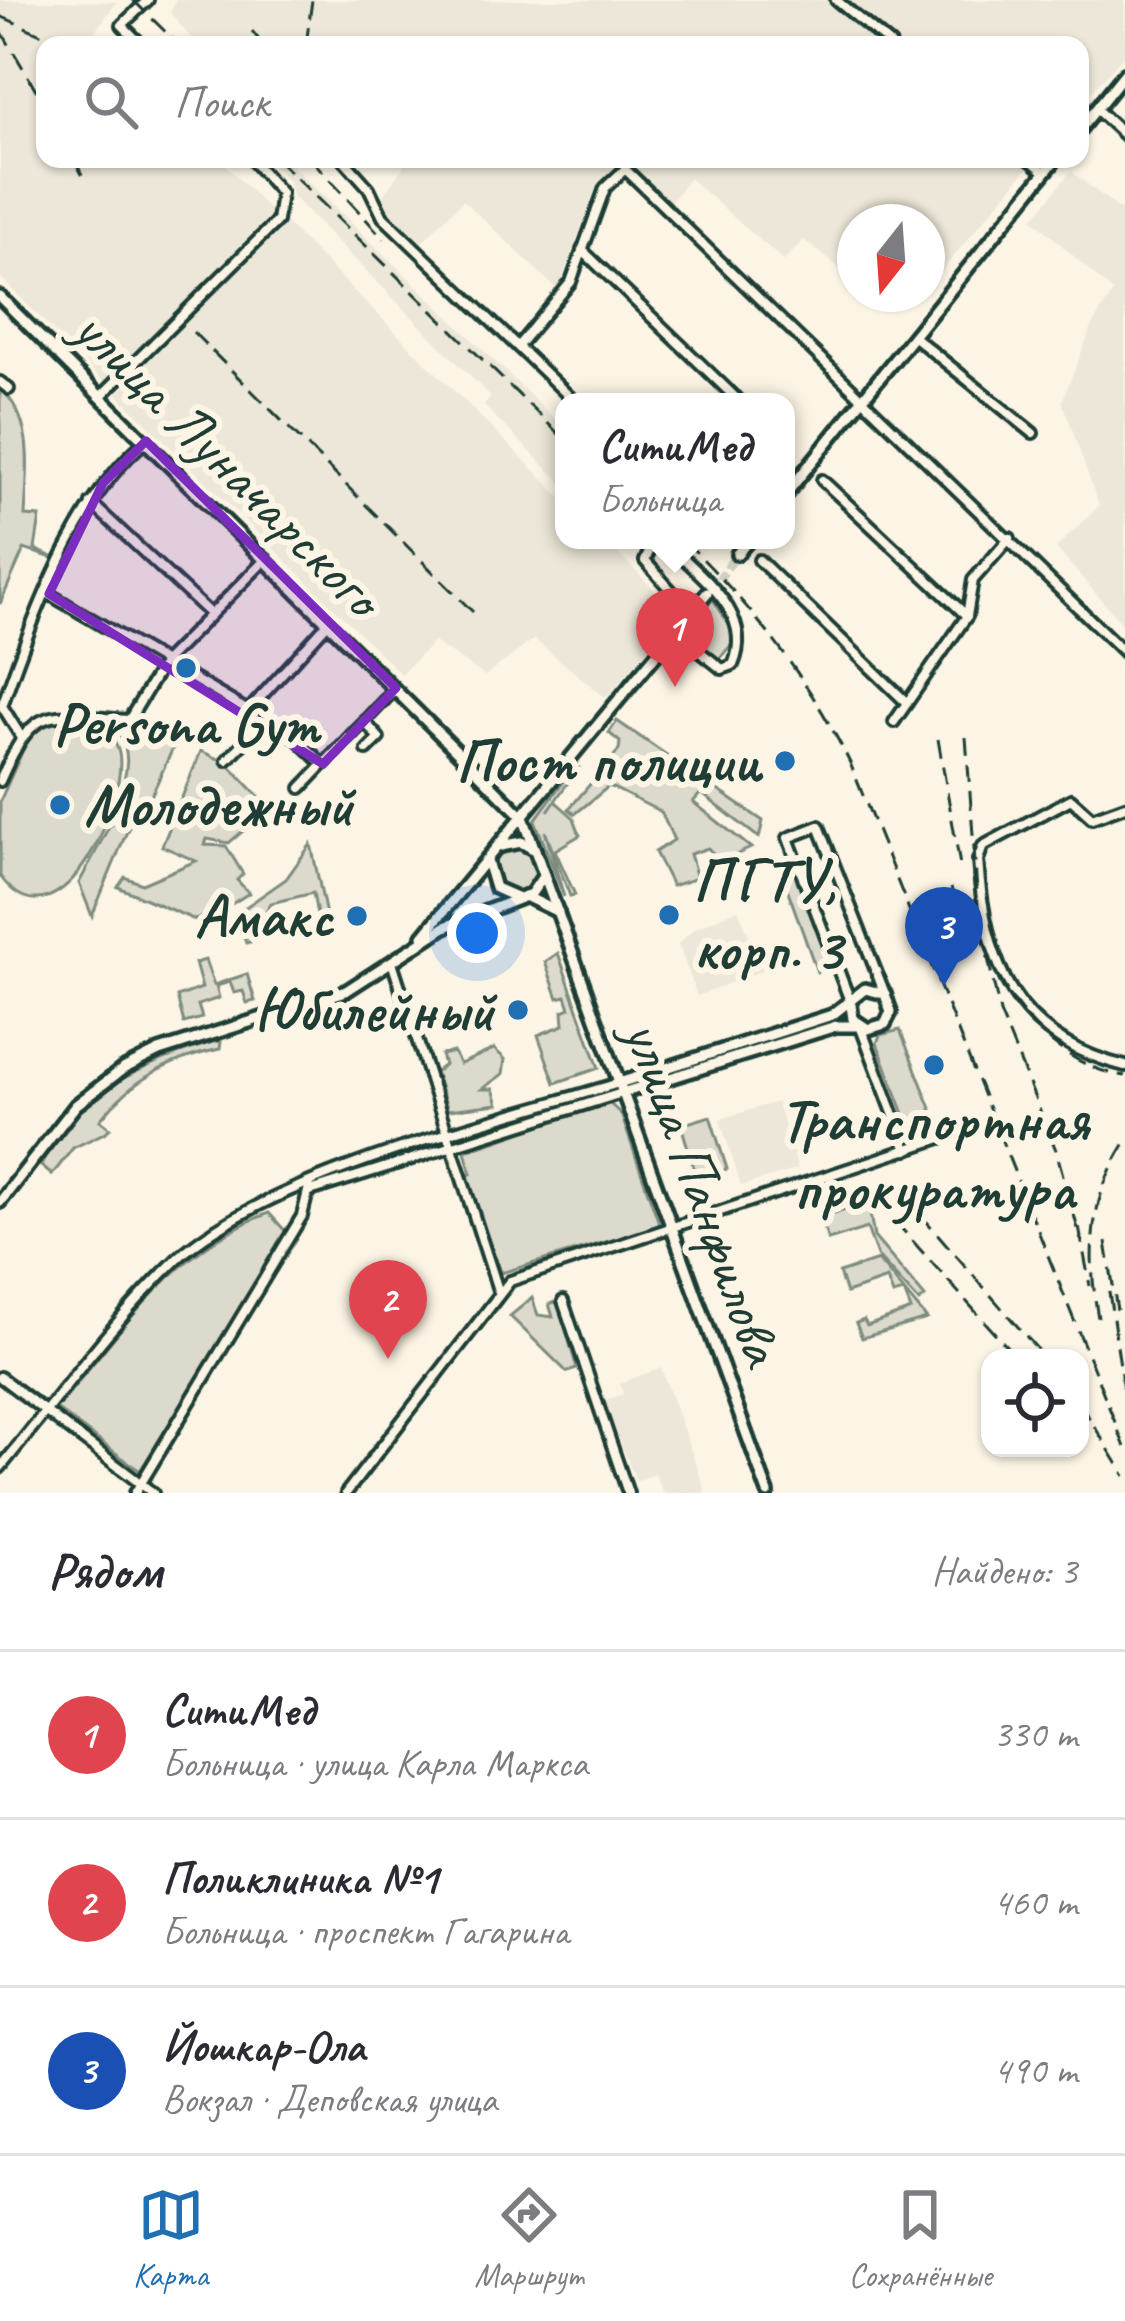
<!DOCTYPE html>
<html lang="ru">
<head>
<meta charset="utf-8">
<style>
	body { margin:0; font-family:Caveat,sans-serif; background:#f7f7f7; color:#2b2b33 }
	.controls { position:absolute; right:36px; bottom:36px; display:grid; overflow:hidden; border-radius:24px; box-shadow:0 3px 9px #0004 }
	.controls button { width:108px; height:108px; display:grid; place-items:center; padding:0; border:0; border-bottom:3px solid #e1e1e2; background:#fff; color:#2b2b33; font:60px sans-serif }
	.compass { position:absolute; left:837px; top:204px; width:108px; height:108px; border-radius:50%; background:#fff; box-shadow:0 3px 9px #0004; rotate:197deg }
	.you { position:absolute; left:477px; top:933px; width:42px; height:42px; margin:-30px; border:9px solid #fff; border-radius:50%; background:#1a73e8; box-shadow:0 0 0 18px #1a73e833 }
	.badge { display:grid; place-items:center; width:78px; height:78px; border-radius:50%; background:#1f6fb2; color:#fff; font-size:39px; font-weight:700 }
	.pin { position:absolute; translate:-50% -99px; filter:drop-shadow(0 3px 6px #0008) }
	.pin::after { content:''; position:absolute; top:63px; width:42px; height:36px; background:inherit; clip-path:polygon(0 0,100% 0,50% 100%) }
	.popup { position:absolute; left:555px; top:393px; width:240px; height:156px; box-sizing:border-box; display:grid; place-content:center; border-radius:24px; background:#fff; filter:drop-shadow(0 3px 9px #0005); font-size:39px; white-space:nowrap; color:#7c7c81 }
	.popup b { font-size:45px; color:#2b2b33 }
	.popup::after { content:''; position:absolute; left:50%; top:100%; margin-left:-24px; border:24px solid transparent; border-top-color:#fff }
	.list { margin:0; padding:0; list-style:none }
	h2 { display:flex; justify-content:space-between; align-items:center; height:156px; margin:0; padding:0 48px; font-size:51px }
	h2 small { font-size:39px; font-weight:400; color:#7c7c81 }
	.list li { display:grid; grid-template-columns:78px 1fr auto; gap:36px; align-items:center; box-sizing:border-box; height:168px; padding:0 48px; border-top:3px solid #e1e1e2 }
	.list b { display:block; font-size:45px; white-space:nowrap }
	.list p { margin:0; font-size:39px; white-space:nowrap; color:#7c7c81 }
	.list em { font-size:39px; font-style:normal; color:#7c7c81 }
	.icon { flex:none; width:66px; height:66px; fill:none; stroke:currentColor; stroke-width:2; stroke-linecap:round; stroke-linejoin:round }
	.map { position:relative; flex:none; width:1125px; height:1493px; overflow:hidden }
	.search { position:absolute; background:#fff; box-shadow:0 3px 9px #0004; left:36px; right:36px; top:36px; height:132px; display:flex; align-items:center; gap:30px; box-sizing:border-box; padding:0 42px; border-radius:24px; color:#7c7c81; font-size:45px }
	.sheet { height:660px; background:#fff }
	nav { display:flex; justify-content:space-around; align-items:center; box-sizing:border-box; height:168px; border-top:3px solid #e1e1e2; background:#fff; font-size:33px; color:#7c7c81 }
	nav a { display:grid; justify-items:center; gap:6px }
	nav .on { color:#1f6fb2 }
	.map>svg:first-child { display:block }
	.built { fill:#ece7d8 }
	.green { fill:#dcdacc; stroke:#7e8c80; stroke-width:3 }
	.lines { fill:none; stroke-linecap:round; stroke-linejoin:round }
	.major-tunnel { stroke:#d0d0c2; stroke-width:9; stroke-dasharray:9 4.5; stroke-linecap:butt }
	.minor-casing { stroke:#1f3d34; stroke-width:16 }
	.major-casing { stroke:#1f3d34; stroke-width:18 }
	.minor { stroke:#fcf5e5; stroke-width:8 }
	.major { stroke:#fcf5e5; stroke-width:9 }
	.rail { stroke:#1f3d34; stroke-width:3; stroke-dasharray:18 9; stroke-linecap:butt }
	.marked { fill:#7b2cbf; fill-opacity:0.2; stroke:#7b2cbf; stroke-width:9; stroke-linejoin:round }
	.poi-dot { fill:#1f6fb2; stroke:#fcf5e5; stroke-width:4.5 }
	.labels { text-anchor:middle; dominant-baseline:central; stroke-width:12; stroke-linejoin:round; paint-order:stroke }
	.street-label { font-size:60px; fill:#1f3d34; stroke:#fcf5e5 }
	.poi-label { font-size:60px; font-weight:bold; fill:#1f3d34; stroke:#fcf5e5; text-anchor:end }
</style>
</head>
<body>
<div class="map">
<svg width="1125" height="1493" viewBox="0 0 1125 1493">
	<rect width="100%" height="100%" fill="#fcf5e5"/>
	<filter id="ink" filterUnits="userSpaceOnUse"><feTurbulence type="fractalNoise" baseFrequency=".00833" numOctaves="2"/><feDisplacementMap in="SourceGraphic" scale="24" xChannelSelector="R" yChannelSelector="G"/><feConvolveMatrix kernelMatrix="1 2 1 2 8 2 1 2 1" color-interpolation-filters="sRGB"/></filter>
	<g filter="url(#ink)">
		<!-- built -->
		<g class="built">
			<path d="M0 0 117 2 84 45H45V159H220L272 213 106 384 0 277Z"/>
			<path d="M176 0H1125V53L1080 106V45H197L170 13Z"/>
			<path d="M267 159H285L564 428V485L484 406 491 397 293 197 288 181Z"/>
			<path d="M399 159H1035L927 288V222H855V280L804 240 784 261 689 178 669 204 620 162 595 189 558 290 463 200 421 243 378 203 405 164Z"/>
			<path d="M1071 171 1125 214V627L1056 548 1099 506 1062 401 1093 324 1113 292 1033 219Z"/>
			<path d="M284 221 564 500V540H604L670 605V623L606 698 534 639 485 676 434 642 401 674 117 394Z"/>
			<path d="M738 909 763 970 697 996 678 944 695 928Z"/>
			<path d="M777 1102 798 1169 741 1186 720 1119Z"/>
			<path d="M661 1368 706 1492 703 1493H663L655 1474 636 1481 604 1401 623 1394 620 1383Z"/>
		</g>
		<!-- green -->
		<g class="green">
			<path d="M0 388C36 421 27 470 25 516L40 517 35 549 59 560 24 549 0 604Z"/>
			<path d="M713 599 731 628 733 643 719 659C698 656 694 643 693 624Z"/>
			<path d="M91 718 161 732 159 739 174 746 140 820 116 804C135 759 133 717 73 720 89 725 109 728 117 747 135 787 61 961 0 876V801L28 739 22 735 37 723Z"/>
			<path d="M617 721 763 821 759 838 701 793 693 802 751 848 720 862 708 848 690 854 697 878 672 886 655 852 674 840 661 812 609 786 575 814 569 809 619 750 620 742 609 733Z"/>
			<path d="M201 751 227 763 270 808 229 843 207 839 205 845 226 846 243 874 237 880 249 893 227 907 224 900 213 903 215 911 195 920 118 887 125 877 142 884 196 861 162 846Z"/>
			<path d="M573 768H578L548 811 555 801 574 818 580 835 555 850 575 895 570 896 545 831 564 897 535 820Z"/>
			<path d="M114 817 130 824 92 916 79 883Z"/>
			<path d="M311 844 329 929 320 932 313 893 271 903 265 913 244 920 250 942 246 943 237 913 286 879Z"/>
			<circle cx="516" cy="869" r="22"/>
			<path d="M791 858 830 968 817 972 778 863Z"/>
			<path d="M558 953 599 1068 555 1083 538 1035 564 1025 563 1011 570 1008 566 996 558 998 545 962Z"/>
			<path d="M205 960 214 985 247 974 255 1001 247 1003 243 991 234 993 230 982 216 986 219 998 198 1005 202 1018 184 1023 177 997 202 988 195 963Z"/>
			<path d="M900 1030 940 1131 914 1140 877 1043 880 1035Z"/>
			<path d="M216 1041 221 1042 220 1049C168 1060 133 1079 100 1120L110 1128 106 1132 73 1148 52 1175 41 1166C66 1095 150 1061 216 1041Z"/>
			<path d="M494 1049 505 1059 503 1074 482 1089H493L498 1104 448 1110 435 1072 444 1065 441 1055 453 1052 460 1064Z"/>
			<path d="M608 1102 621 1114 660 1226 501 1273 465 1177 471 1174 465 1151Z"/>
			<path d="M710 1116 727 1169 697 1178 681 1125Z"/>
			<path d="M868 1202 874 1237 925 1297 919 1302 877 1256 867 1228 828 1240 821 1217Z"/>
			<path d="M269 1213 287 1233 140 1471 56 1409C119 1334 174 1248 269 1213Z"/>
			<path d="M878 1260 927 1319 862 1338 856 1323 864 1320 867 1326 911 1310 904 1292 893 1295 887 1279 846 1293 839 1273Z"/>
			<path d="M532 1298 538 1315 553 1317 549 1304 558 1301 577 1369 567 1372 510 1316Z"/>
		</g>
		<g class="lines">
			<!-- major-tunnel -->
			<path class="major-tunnel" d="M711 590 737 554"/>
			<defs>
				<g id="minor">
					<path d="M836 0 891 45"/>
					<path d="M142 45 122 25 148 0"/>
					<path d="M1096 109 1125 136"/>
					<path d="M343 159 369 188 383 217 575 402"/>
					<path d="M1029 159 1045 172"/>
					<path d="M582 250 740 402"/>
					<path d="M913 336 1033 433"/>
					<path d="M518 346 571 282 605 188 625 169 1125 653"/>
					<path d="M0 382 9 389"/>
					<path d="M101 396 277 221 281 193 251 159"/>
					<path d="M822 480 967 616"/>
					<path d="M91 503 208 612"/>
					<path d="M759 560 907 703"/>
					<path d="M49 594 248 711 261 725 227 760"/>
					<path d="M675 632 722 669 733 665C755 614 702 578 670 545H652L645 561 691 613"/>
					<path d="M248 711 328 623"/>
					<path d="M364 721 379 738 367 750"/>
					<path d="M894 722 967 616 973 580 1010 538"/>
					<path d="M261 725 293 735 323 764"/>
					<path d="M20 735 2 706C31 622 76 497 146 441"/>
					<path d="M0 781C35 701 47 714 129 720L164 662 266 559"/>
					<path d="M301 788 395 689"/>
					<path d="M1125 806 1092 818 1071 799 983 846 978 860C985 963 1014 1039 1125 1066"/>
					<path d="M393 965 498 1290"/>
					<path d="M850 1001 788 838 819 826 885 994"/>
					<path d="M861 1028 907 1150"/>
					<path d="M310 1191 622 1093"/>
					<path d="M563 1301 628 1493"/>
					<path d="M0 1377 153 1493"/>
					<path d="M0 1468C57 1399 113 1320 178 1258 270 1174 497 1120 619 1083"/>
					<path d="M135 1493 302 1216 310 1183"/>
					<path d="M346 1493 510 1281 947 1136"/>
				</g>
				<g id="major">
					<path d="M1080 129 1125 73"/>
					<path d="M0 297 523 817 768 1493"/>
					<path d="M786 494 1056 159"/>
					<path d="M737 554 749 540"/>
					<path d="M501 846 521 842 535 850"/>
					<path d="M487 861 495 888 518 898"/>
					<path d="M525 896 558 912"/>
					<path d="M423 936 707 593"/>
					<path d="M619 1083 832 1015 865 989 885 994 891 1012 885 1024 868 1029 853 1019 851 1005"/>
					<path d="M622 1093 836 1026H858"/>
					<path d="M0 1202 76 1105 123 1069 159 1051 346 991 445 927 531 894 544 875"/>
				</g>
			</defs>
			<!-- minor casing -->
			<use href="#minor" class="minor-casing"/>
			<!-- major casing -->
			<use href="#major" class="major-casing"/>
			<!-- minor -->
			<use href="#minor" class="minor"/>
			<!-- major -->
			<use href="#major" class="major"/>
			<!-- rail -->
			<g class="rail">
				<path d="M133 0 179 45"/>
				<path d="M0 16 66 45"/>
				<path d="M0 29 45 105"/>
				<path d="M252 31 263 45"/>
				<path d="M306 45 312 0"/>
				<path d="M74 159 84 178"/>
				<path d="M277 159 564 439"/>
				<path d="M311 159 384 239"/>
				<path d="M193 332 477 616"/>
				<path d="M684 540C753 608 807 676 850 763L1125 1447"/>
				<path d="M966 737 979 919"/>
				<path d="M938 739 961 871"/>
				<path d="M951 888 969 938"/>
				<path d="M976 903 1000 1013 1056 1150 1081 1240"/>
				<path d="M998 975C1023 1023 1070 1069 1125 1076"/>
				<path d="M902 1193 1045 1358"/>
				<path d="M876 1200 1017 1358"/>
				<path d="M1079 1227 1090 1286"/>
				<path d="M1106 1242 1117 1310"/>
				<path d="M1109 1292 1125 1399"/>
				<path d="M1098 1318C1087 1253 1089 1200 1125 1143"/>
				<path d="M1080 1403 1125 1476"/>
			</g>
		</g>
	</g>
	<!-- marked area -->
	<path class="marked" d="M146 441 396 688 323 764 49 594 103 483Z"/>
	<!-- markers -->
	<g class="poi-dot">
		<circle cx="186" cy="668" r="12"/>
		<circle cx="785" cy="761" r="12"/>
		<circle cx="60" cy="805" r="12"/>
		<circle cx="669" cy="915" r="12"/>
		<circle cx="357" cy="916" r="12"/>
		<circle cx="518" cy="1010" r="12"/>
		<circle cx="934" cy="1065" r="12"/>
	</g>
	<g class="labels">
		<!-- street labels -->
		<g class="street-label">
			<text transform="translate(228 462) rotate(45)">улица Луначарского</text>
			<text transform="translate(704 1192) rotate(70)">улица Панфилова</text>
		</g>
		<!-- poi labels -->
		<g class="poi-label">
			<text x="186" y="724" text-anchor="middle">Persona Gym</text>
			<text x="761" y="761">Пост полиции</text>
			<text x="84" y="805" text-anchor="start">Молодежный</text>
			<text x="693" y="880" text-anchor="start">ПГТУ,<tspan x="693" dy="69">корп. 3</tspan></text>
			<text x="333" y="916">Амакс</text>
			<text x="494" y="1010">Юбилейный</text>
			<text x="934" y="1120" text-anchor="middle">Транспортная<tspan x="934" dy="69">прокуратура</tspan></text>
		</g>
	</g>
</svg>
<div class="controls">
<button><svg class="icon" aria-label="locate" viewBox="0 0 24 24"><circle cx="12" cy="12" r="6"/><path d="M12 2v4M12 18v4M2 12h4M18 12h4"/></svg></button>
</div>
<svg class="compass" viewBox="-18 -18 36 36"><path d="M0-13l5 13h-10z" fill="#e53935"/><path d="M0 13l5-13h-10z" fill="#7c7c81"/></svg>
<div class="you"></div>
<div class="pin badge" style="left:675px;top:687px;background:#e0444e">1</div>
<div class="popup"><b>СитиМед</b>Больница</div>
<div class="pin badge" style="left:388px;top:1359px;background:#e0444e">2</div>
<div class="pin badge" style="left:944px;top:986px;background:#1a4fb4">3</div>
<div class="search"><svg class="icon" aria-label="search" viewBox="0 0 24 24"><circle cx="10" cy="10" r="6"/><path d="M15 15l6 6"/></svg>Поиск</div>
</div>
<section class="sheet">
<h2>Рядом<small>Найдено: 3</small></h2>
<ul class="list">
<li><span class="badge" style="background:#e0444e">1</span><div><b>СитиМед</b><p>Больница · улица Карла Маркса</p></div><em>330 m</em></li>
<li><span class="badge" style="background:#e0444e">2</span><div><b>Поликлиника №1</b><p>Больница · проспект Гагарина</p></div><em>460 m</em></li>
<li><span class="badge" style="background:#1a4fb4">3</span><div><b>Йошкар-Ола</b><p>Вокзал · Деповская улица</p></div><em>490 m</em></li>
</ul>
</section>
<nav>
<a class="on"><svg class="icon" aria-label="map" viewBox="0 0 24 24"><path d="M3 6l6-2 6 2 6-2v14l-6 2-6-2-6 2zM9 4v14M15 6v14"/></svg>Карта</a>
<a><svg class="icon" aria-label="directions" viewBox="0 0 24 24"><path d="M12 3l9 9-9 9-9-9zM9 14v-3h6M13 9l2 2-2 2"/></svg>Маршрут</a>
<a><svg class="icon" aria-label="saved" viewBox="0 0 24 24"><path d="M7 4h10v16l-5-4-5 4z"/></svg>Сохранённые</a>
</nav>
</body>
</html>
